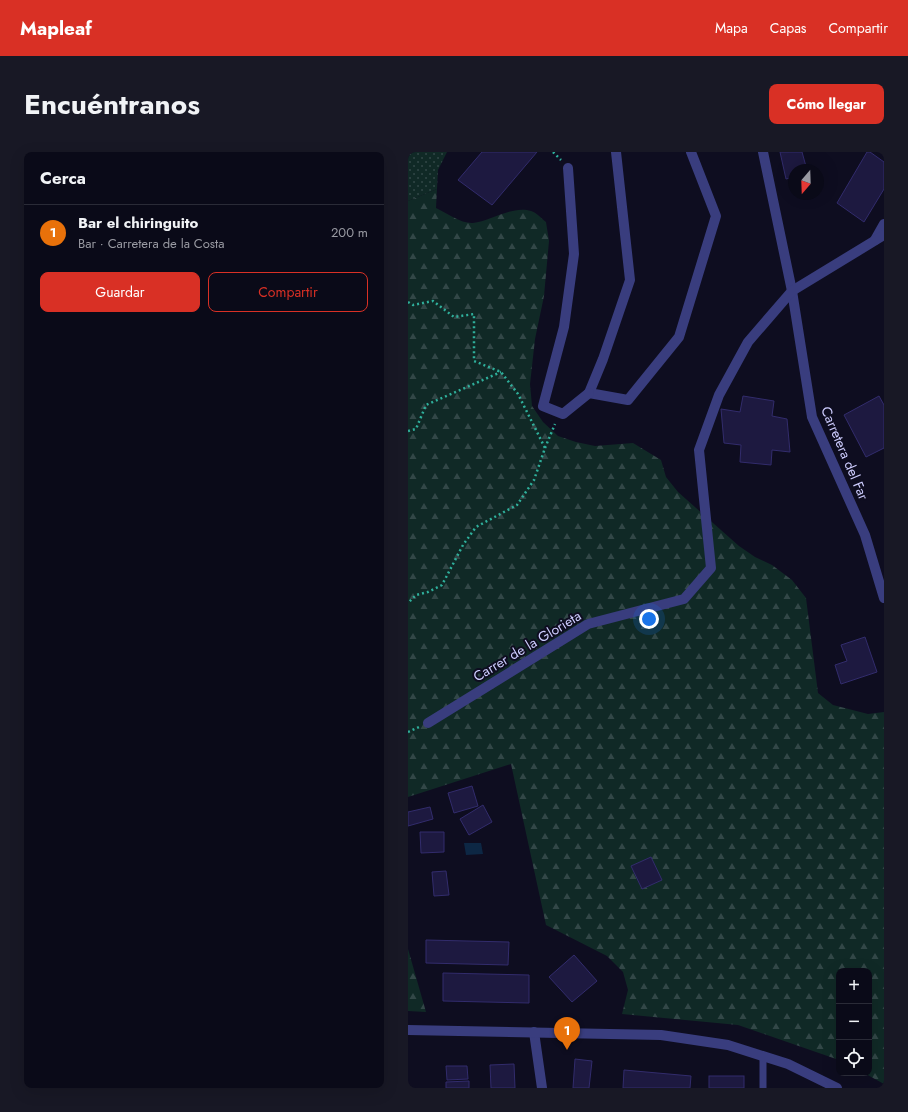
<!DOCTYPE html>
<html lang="es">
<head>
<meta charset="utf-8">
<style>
	body { margin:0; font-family:Jost,sans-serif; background:#181825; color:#f1f3f6 }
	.controls { position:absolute; right:12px; bottom:12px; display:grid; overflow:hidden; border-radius:8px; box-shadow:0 4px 16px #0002 }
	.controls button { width:36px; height:36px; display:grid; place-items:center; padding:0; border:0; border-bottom:1px solid #2a2b37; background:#0a0a18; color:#f1f3f6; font:20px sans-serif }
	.compass { position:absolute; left:380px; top:12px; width:36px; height:36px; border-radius:50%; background:#0a0a18; box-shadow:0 4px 16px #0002; rotate:199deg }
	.you { position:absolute; left:241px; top:467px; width:14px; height:14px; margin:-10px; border:3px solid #fff; border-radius:50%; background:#1a73e8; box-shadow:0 0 0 6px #1a73e833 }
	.badge { display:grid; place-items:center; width:26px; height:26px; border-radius:50%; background:#d93025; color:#fff; font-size:13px; font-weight:700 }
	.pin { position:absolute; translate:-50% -33px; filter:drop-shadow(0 1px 2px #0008) }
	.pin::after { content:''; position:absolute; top:21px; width:14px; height:12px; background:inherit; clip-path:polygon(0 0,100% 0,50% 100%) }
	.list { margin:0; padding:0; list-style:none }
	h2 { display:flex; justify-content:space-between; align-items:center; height:52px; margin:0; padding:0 16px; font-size:17px }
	h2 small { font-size:13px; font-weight:400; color:#999aa2 }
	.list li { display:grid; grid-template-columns:26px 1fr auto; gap:12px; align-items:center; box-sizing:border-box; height:56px; padding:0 16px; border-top:1px solid #2a2b37 }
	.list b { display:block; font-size:15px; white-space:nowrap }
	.list p { margin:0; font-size:13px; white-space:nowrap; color:#999aa2 }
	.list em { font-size:13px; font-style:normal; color:#999aa2 }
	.actions { display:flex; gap:8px; padding:12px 16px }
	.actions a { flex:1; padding:9px 0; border:1px solid #d93025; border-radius:8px; text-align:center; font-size:14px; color:#d93025 }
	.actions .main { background:#d93025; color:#fff }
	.icon { flex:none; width:22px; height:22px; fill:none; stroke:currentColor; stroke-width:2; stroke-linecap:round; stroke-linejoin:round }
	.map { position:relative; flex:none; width:476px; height:936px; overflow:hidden; border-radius:8px }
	header { display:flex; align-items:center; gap:24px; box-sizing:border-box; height:56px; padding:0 20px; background:#d93025; color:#fff }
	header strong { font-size:19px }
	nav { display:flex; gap:22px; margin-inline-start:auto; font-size:14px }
	.intro { display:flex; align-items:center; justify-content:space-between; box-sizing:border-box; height:96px; padding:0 24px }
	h1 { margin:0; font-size:28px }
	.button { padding:10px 18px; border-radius:8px; background:#d93025; color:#fff; font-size:14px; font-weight:700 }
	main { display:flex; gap:24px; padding:0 24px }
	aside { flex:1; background:#0a0a18; border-radius:8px; box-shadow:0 4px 16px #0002 }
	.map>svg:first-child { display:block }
	.grass { fill:url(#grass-dots) }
	.forest { fill:url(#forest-firs) }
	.water { fill:#0d2744 }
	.building { fill:#1d1940; stroke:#322c6c }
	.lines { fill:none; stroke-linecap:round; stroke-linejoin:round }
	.path { stroke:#2faf9b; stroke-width:2.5; stroke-dasharray:2 3; stroke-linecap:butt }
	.service { stroke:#393d7e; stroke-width:7 }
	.minor { stroke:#393d7e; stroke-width:10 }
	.tertiary { stroke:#393d7e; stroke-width:10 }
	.labels { text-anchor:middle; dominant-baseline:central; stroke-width:4; stroke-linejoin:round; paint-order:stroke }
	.street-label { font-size:14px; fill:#cdccfe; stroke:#0e0d20 }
</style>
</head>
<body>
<header>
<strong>Mapleaf</strong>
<nav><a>Mapa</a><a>Capas</a><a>Compartir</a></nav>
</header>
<div class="intro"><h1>Encuéntranos</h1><a class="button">Cómo llegar</a></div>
<main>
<aside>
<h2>Cerca<small></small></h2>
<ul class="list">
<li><span class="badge" style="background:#e8710a">1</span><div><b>Bar el chiringuito</b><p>Bar · Carretera de la Costa</p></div><em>200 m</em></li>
</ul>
<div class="actions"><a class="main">Guardar</a><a>Compartir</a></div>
</aside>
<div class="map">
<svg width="476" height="936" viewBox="0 0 476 936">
	<defs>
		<pattern id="grass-dots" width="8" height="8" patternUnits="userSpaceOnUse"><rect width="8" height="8" fill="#102926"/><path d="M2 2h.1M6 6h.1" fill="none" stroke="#324747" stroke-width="1.8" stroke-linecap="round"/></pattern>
		<pattern id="forest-firs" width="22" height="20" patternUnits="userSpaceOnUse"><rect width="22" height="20" fill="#102926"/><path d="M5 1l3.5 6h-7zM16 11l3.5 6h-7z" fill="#324747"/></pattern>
	</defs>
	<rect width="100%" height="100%" fill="#0e0d20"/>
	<!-- grass -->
	<path class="grass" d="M0 0H39L30 18 29 37 0 49Z"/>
	<!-- forest -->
	<g class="forest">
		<path d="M29 37 28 56C38 61 54 72 65 71 83 69 105 53 123 59 128 60 134 67 138 70L141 89 136 144 127 187 122 232 124 254 135 270 150 284 168 290 187 294 225 291 253 308 258 325 270 340 331 394 347 405 364 413 384 428 398 446 410 541 425 553 460 562 476 560V932L456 921H461V819H431V908L330 873 214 862 220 838 215 820 199 804 138 773 103 612 0 645V49Z"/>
		<path d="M0 797 18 860 0 859Z"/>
	</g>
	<!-- water -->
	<path class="water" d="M56 691H73L75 702 58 703Z"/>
	<!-- building -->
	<g class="building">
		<path d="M74 0H129L84 53 50 28Z"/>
		<path d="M372 0H394L399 18H386V25L378 27Z"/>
		<path d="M459 0H462L476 10V37L456 70 429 51Z"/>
		<path d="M335 244 366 249 364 264 379 267 382 300 364 298 363 313 332 310 333 293 316 291 313 257 332 260Z"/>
		<path d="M471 244 476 253V296L458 305 436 263Z"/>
		<path d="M457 485 469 520 433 532 427 513 439 509 433 493Z"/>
		<path d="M64 634 70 654 46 661 40 641Z"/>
		<path d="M75 653 84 670 61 683 52 667Z"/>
		<path d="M22 655 25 667 0 674V660Z"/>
		<path d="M12 680H36V700L13 701Z"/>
		<path d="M243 705 254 728 234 737 223 714Z"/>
		<path d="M38 719 41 743 26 744 24 720Z"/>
		<path d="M18 788 101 790 100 813 18 811Z"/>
		<path d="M166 803 189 829 164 850 141 825Z"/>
		<path d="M35 821 121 823V851L35 849Z"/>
		<path d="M167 907 184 909 181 936H165Z"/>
		<path d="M106 912 107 936H83L82 913Z"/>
		<path d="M38 914H59L60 927 39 928Z"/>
		<path d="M216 918 283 924 282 936H215Z"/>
		<rect x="301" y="924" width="35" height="12"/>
		<path d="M61 929V936H38V930Z"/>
	</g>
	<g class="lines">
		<!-- path -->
		<g class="path">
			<path d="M145 0 153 8"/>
			<path d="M0 150 5 153 25 149 46 165 66 162V209L93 220 110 242 137 296 126 328 109 353 68 375 55 393 34 433 20 440 8 443 0 451"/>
			<path d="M0 279 8 277 18 253 93 220"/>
			<path d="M137 296 147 272"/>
			<path d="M0 580 11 575"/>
		</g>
		<!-- service -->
		<path class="service" d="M355 904V936"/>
		<!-- minor -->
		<g class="minor">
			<path d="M208 0 222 128 195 207 181 241 220 248 271 185 308 64 283 0"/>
			<path d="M355 0 384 139 404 265 457 383 476 446"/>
			<path d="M160 16 166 102 156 175 135 254 155 262 181 241"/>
			<path d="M467 88 476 72"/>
			<path d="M20 571 180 472 276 447 303 416 291 298 311 243 340 190 384 139 476 83"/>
			<path d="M126 880 134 936"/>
		</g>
		<!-- tertiary -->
		<path class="tertiary" d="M0 878 253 883 320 893 380 912 429 936"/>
	</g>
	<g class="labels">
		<!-- street labels -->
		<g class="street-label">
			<text transform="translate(437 301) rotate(67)">Carretera del Far</text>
			<text transform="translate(119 494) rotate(-31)">Carrer de la Glorieta</text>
		</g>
	</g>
</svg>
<div class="controls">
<button>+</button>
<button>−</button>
<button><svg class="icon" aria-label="locate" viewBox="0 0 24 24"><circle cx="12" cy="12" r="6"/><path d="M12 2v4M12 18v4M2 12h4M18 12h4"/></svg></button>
</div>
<svg class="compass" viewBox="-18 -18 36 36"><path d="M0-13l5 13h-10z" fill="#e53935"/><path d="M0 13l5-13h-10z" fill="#999aa2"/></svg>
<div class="you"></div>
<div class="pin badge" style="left:159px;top:898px;background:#e8710a">1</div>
</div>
</main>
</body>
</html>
